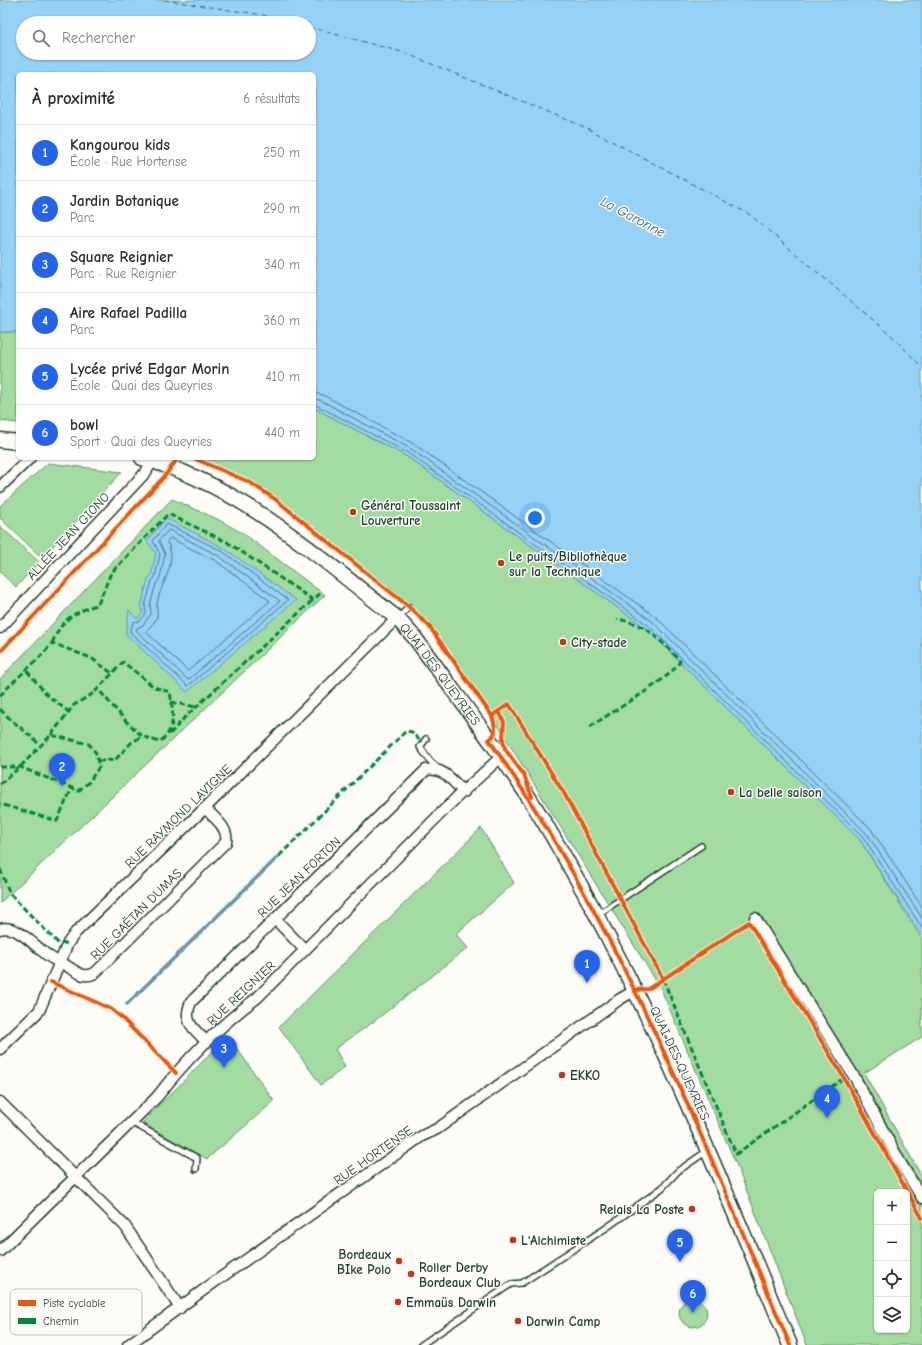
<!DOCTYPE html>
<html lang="fr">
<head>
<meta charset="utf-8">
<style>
	body { margin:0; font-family:"Comic Neue",sans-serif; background:#f7f7f7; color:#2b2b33 }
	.controls { position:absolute; right:12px; bottom:12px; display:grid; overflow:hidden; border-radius:6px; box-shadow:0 1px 3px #0004 }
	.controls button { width:36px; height:36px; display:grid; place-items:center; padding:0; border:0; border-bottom:1px solid #e1e1e2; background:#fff; color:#2b2b33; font:20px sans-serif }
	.you { position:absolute; left:535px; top:518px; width:14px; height:14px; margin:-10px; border:3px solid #fff; border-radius:50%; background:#1a73e8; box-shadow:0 0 0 6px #1a73e833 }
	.badge { display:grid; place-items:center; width:26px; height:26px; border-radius:50%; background:#2563eb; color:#fff; font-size:13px; font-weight:700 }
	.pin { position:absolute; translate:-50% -33px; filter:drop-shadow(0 1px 2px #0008) }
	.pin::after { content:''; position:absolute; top:21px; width:14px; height:12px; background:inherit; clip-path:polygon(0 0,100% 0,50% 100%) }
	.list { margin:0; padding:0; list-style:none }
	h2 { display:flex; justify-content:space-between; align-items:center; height:52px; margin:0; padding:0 16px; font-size:17px }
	h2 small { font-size:13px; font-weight:400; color:#7c7c81 }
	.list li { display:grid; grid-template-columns:26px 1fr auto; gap:12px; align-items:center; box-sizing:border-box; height:56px; padding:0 16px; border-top:1px solid #e1e1e2 }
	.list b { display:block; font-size:15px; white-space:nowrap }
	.list p { margin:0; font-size:13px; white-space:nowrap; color:#7c7c81 }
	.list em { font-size:13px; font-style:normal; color:#7c7c81 }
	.icon { flex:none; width:22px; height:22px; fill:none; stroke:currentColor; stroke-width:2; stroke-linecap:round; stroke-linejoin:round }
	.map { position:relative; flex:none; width:922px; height:1345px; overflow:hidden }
	.search { position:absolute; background:#fff; box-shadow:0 1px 3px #0004; left:16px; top:16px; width:300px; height:44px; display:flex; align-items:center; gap:10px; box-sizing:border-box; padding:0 14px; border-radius:22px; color:#7c7c81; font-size:15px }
	.panel { position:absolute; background:#fff; box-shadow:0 1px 3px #0004; left:16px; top:72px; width:300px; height:388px; border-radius:6px }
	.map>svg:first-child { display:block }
	.green { fill:#a3dca0; stroke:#618c6a; fill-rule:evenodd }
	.water { fill:#96d1f6; stroke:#6696a8; fill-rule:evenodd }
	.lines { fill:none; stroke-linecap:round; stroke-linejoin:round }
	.shore { stroke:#4f7882; stroke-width:1 }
	.stream { stroke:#6696a8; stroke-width:3.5 }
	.ferry { stroke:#3d6264; stroke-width:1; stroke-dasharray:5 4; stroke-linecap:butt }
	.lane-casing { stroke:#1f3d34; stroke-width:8 }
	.street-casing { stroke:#1f3d34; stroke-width:13 }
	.secondary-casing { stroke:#1f3d34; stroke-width:17 }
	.lane { stroke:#fdfcf7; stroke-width:5 }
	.street { stroke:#fdfcf7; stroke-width:10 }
	.secondary { stroke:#fdfcf7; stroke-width:14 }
	.quiet { stroke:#00873e; stroke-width:3; stroke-dasharray:6 3; stroke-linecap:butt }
	.cycleway-casing { stroke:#fdfcf7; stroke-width:6 }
	.cycleway { stroke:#e8590c; stroke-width:4 }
	.poi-dot { fill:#c8321e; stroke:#fdfcf7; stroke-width:1.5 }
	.labels { text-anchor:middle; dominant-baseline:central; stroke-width:3; stroke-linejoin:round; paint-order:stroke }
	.poi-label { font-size:13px; font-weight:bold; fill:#1f3d34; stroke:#fdfcf7; text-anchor:start }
	.street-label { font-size:13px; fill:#1f3d34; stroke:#fdfcf7 }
	.water-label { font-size:14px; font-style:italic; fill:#3d6264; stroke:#fdfcf7 }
	.key { fill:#fdfcf7; stroke:#bac3bc; stroke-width:1 }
	.key-label { font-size:11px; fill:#1f3d34 }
</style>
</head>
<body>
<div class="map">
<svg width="922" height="1345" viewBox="0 0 922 1345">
	<rect width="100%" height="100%" fill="#fdfcf7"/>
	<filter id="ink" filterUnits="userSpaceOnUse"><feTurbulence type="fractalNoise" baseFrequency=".025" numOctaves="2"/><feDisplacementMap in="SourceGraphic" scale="8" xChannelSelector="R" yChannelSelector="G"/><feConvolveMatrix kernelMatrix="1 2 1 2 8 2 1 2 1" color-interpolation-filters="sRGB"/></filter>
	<g filter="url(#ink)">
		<!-- green -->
		<g class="green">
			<path d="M0 332H18V423L0 421Z"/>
			<path d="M314 408 406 456 646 628 860 840 922 939V1037L864 1073 922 1177V1345H807L737 1166 661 989 492 716 429 626 409 607 275 499 249 482 193 458H314ZM877 1192H907V1330H877Z"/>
			<path d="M48 463 122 472 42 558 0 518V506Z"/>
			<path d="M172 499 217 519 244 534 325 595 0 903V679Z"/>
			<path d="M0 526 39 562 16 587 0 572Z"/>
			<path d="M481 828 514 883 456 934 468 948 373 1022 335 1049 345 1067 321 1085 279 1027Z"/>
			<path d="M228 1036 274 1101 207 1159 142 1123Z"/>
			<circle cx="693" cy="1313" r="14"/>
		</g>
		<!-- water -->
		<g class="water">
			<path d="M0 0H922V936L860 840 646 628 406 456 314 408V74H18V332H0ZM23 23H309V53H23Z"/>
			<path d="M166 518 224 548 296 600 187 692 126 634 129 610 137 619 143 612 141 606 148 579 151 576 156 553 147 541Z"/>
		</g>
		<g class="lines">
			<!-- shore -->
			<g class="shore">
				<path d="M314 393 323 395 414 444 656 617 871 829 922 907"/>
				<path d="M314 399 320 400 411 449 652 621 867 834 922 918"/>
				<path d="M314 404 408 453 648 625 863 837 922 928"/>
				<path d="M167 524 222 551 288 600 188 686 130 632 133 622 140 621 146 614 145 605 152 581 155 577 160 554 153 541Z"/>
				<path d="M169 530 219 556 280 601 188 680 136 630 137 628 143 625 151 614 150 605 156 584 160 578 165 554 159 541Z"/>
				<path d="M170 538 216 561 270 601 188 671 146 632C149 627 155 623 157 617 158 612 156 609 157 604 160 584 179 562 167 542Z"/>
			</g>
			<!-- stream -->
			<path class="stream" d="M127 1004 279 856"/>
			<!-- ferry -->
			<g class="ferry">
				<path d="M164 0 263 15 294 23"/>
				<path d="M309 27 405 53 587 128 749 214 892 336 922 367"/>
			</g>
			<defs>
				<g id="lane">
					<path d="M399 617 409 607"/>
					<path d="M426 739 420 747 430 761 439 769"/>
					<path d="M597 915 701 846"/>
					<path d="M131 1122 197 1158 196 1169"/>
					<path d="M421 1345 511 1284 522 1283 609 1226 662 1188 678 1171 707 1151"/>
				</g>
				<g id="street">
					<path d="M0 487 30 458"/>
					<path d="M0 628 146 472 152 461"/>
					<path d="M755 918 855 1078 900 1162 922 1198"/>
					<path d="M275 919 305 950"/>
					<path d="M0 929C18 924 36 948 50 957 55 961 62 962 67 966 77 972 84 979 95 973L226 842C229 828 214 818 205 808"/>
					<path d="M207 1042C194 1029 182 1022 191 1002L426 770C444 767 452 781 464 792"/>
					<path d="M0 1049 39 1011 68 943 76 932 205 808 397 618"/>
					<path d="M0 1102 125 1226 180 1308"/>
					<path d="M0 1251 157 1097C183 1063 222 1023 257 998L458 796 501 757"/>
					<path d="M128 1345 216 1281 422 1136 437 1129 620 999 636 990"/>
				</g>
				<g id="secondary">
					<path d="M0 440 18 442"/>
					<path id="s1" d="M142 458C241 485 318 557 397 618L415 638C456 695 501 752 538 812 641 981 714 1164 790 1345"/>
				</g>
			</defs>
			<!-- lane casing -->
			<use href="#lane" class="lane-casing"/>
			<!-- street casing -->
			<use href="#street" class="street-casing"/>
			<!-- secondary casing -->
			<use href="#secondary" class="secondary-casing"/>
			<!-- lane -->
			<use href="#lane" class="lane"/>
			<!-- street -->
			<use href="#street" class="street"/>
			<!-- secondary -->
			<use href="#secondary" class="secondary"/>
			<!-- quiet -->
			<g class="quiet">
				<path d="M52 643C64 616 73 614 98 604L111 573 168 514 227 542 313 600 322 592"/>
				<path d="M27 671 48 696 69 712"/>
				<path d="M0 696C16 677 37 663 52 643L91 658 112 673"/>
				<path d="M171 702 196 707"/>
				<path d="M0 709C13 723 27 732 41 746"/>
				<path d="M590 727C610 712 671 680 680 661 659 639 648 624 617 619"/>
				<path d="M170 734 184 718 313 600"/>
				<path d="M51 735 74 705 94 693 123 662 154 687 170 692C173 710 177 731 159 742L142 736"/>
				<path d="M98 761 115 760 131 743 142 736 126 721 98 689"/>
				<path d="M0 767H20L72 788 57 821 0 804"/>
				<path d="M0 784 21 766 51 735 89 744 96 753 99 767 89 782 78 791 72 788"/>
				<path d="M279 856 406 731 412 732 422 743"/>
				<path d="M0 869 10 894 59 944 68 943"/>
				<path d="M663 979 736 1154 844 1078"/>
			</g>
			<defs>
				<g id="cycleway">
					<path d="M193 458 249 482 275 499 409 607 429 626 492 716C495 725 498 734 489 740 620 925 702 1138 790 1345"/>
					<path d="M0 652 164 477 178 458"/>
					<path d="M499 711 504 722 503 739 505 749 524 775 532 797"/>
					<path d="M492 716 509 704 565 795 663 979"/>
					<path d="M51 982 111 1009 121 1017 176 1073"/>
					<path d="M636 990 648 989 749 922 844 1078 922 1218"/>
				</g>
			</defs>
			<!-- cycleway casing -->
			<use href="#cycleway" class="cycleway-casing"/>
			<!-- cycleway -->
			<use href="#cycleway" class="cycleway"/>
		</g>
	</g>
	<!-- markers -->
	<g class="poi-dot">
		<circle cx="353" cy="512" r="4"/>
		<circle cx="501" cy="563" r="4"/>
		<circle cx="563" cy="642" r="4"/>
		<circle cx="731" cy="792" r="4"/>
		<circle cx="562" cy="1075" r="4"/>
		<circle cx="692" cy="1209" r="4"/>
		<circle cx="513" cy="1240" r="4"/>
		<circle cx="399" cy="1261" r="4"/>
		<circle cx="411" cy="1274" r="4"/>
		<circle cx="398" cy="1302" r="4"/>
		<circle cx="518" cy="1321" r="4"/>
	</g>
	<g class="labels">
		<!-- poi labels -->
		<g class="poi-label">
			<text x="361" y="505">Général Toussaint<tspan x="361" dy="15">Louverture</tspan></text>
			<text x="509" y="556">Le puits/Bibliothèque<tspan x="509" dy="15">sur la Technique</tspan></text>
			<text x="571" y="642">City-stade</text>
			<text x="739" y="792">La belle saison</text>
			<text x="570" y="1075">EKKO</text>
			<text x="684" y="1209" text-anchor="end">Relais La Poste</text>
			<text x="521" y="1240">L'Alchimiste</text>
			<text x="391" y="1254" text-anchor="end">Bordeaux<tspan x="391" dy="15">BIke Polo</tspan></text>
			<text x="419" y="1267">Roller Derby<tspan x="419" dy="15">Bordeaux Club</tspan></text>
			<text x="406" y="1302">Emmaüs Darwin</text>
			<text x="526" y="1321">Darwin Camp</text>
		</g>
		<!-- street labels -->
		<g class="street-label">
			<text transform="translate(68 536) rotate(-47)">ALLÉE JEAN GIONO</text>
			<text stroke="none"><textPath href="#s1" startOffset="374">QUAI DES QUEYRIES</textPath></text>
			<text transform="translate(178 816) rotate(-44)">RUE RAYMOND LAVIGNE</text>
			<text transform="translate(299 877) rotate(-44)">RUE JEAN FORTON</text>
			<text transform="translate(136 914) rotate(-45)">RUE GAËTAN DUMAS</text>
			<text transform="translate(241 993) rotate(-43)">RUE REIGNIER</text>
			<text transform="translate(680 1063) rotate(65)">QUAI DES QUEYRIES</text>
			<text transform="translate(373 1155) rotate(-35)">RUE HORTENSE</text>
		</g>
		<!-- water labels -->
		<g class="water-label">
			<text transform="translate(633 217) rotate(28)">La Garonne</text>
		</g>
	</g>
	<!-- legend -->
	<rect x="10" y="1289" width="132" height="46" rx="6" class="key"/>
	<rect x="18" y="1300" width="18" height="6" fill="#e8590c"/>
	<rect x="18" y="1318" width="18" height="6" fill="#00873e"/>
	<g class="key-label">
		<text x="43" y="1307">Piste cyclable</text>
		<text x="43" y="1325">Chemin</text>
	</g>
</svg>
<div class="controls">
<button>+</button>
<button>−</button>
<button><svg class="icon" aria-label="locate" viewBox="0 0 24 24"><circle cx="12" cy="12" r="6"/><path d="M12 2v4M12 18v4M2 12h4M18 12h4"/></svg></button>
<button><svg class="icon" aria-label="layers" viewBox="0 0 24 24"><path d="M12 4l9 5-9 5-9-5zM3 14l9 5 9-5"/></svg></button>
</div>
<div class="you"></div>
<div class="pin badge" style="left:587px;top:983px">1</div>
<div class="pin badge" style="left:62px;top:786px">2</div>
<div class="pin badge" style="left:224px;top:1068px">3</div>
<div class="pin badge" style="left:827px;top:1118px">4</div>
<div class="pin badge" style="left:680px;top:1262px">5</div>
<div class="pin badge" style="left:693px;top:1313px">6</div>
<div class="search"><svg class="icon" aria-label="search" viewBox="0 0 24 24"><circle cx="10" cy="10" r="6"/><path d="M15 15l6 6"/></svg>Rechercher</div>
<section class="panel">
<h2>À proximité<small>6 résultats</small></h2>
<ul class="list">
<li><span class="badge">1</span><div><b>Kangourou kids</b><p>École · Rue Hortense</p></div><em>250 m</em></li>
<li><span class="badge">2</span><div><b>Jardin Botanique</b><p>Parc</p></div><em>290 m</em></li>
<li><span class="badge">3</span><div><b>Square Reignier</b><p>Parc · Rue Reignier</p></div><em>340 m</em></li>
<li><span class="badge">4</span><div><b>Aire Rafael Padilla</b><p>Parc</p></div><em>360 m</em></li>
<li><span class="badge">5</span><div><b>Lycée privé Edgar Morin</b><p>École · Quai des Queyries</p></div><em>410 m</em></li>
<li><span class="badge">6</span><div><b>bowl</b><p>Sport · Quai des Queyries</p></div><em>440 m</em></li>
</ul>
</section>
</div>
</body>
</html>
